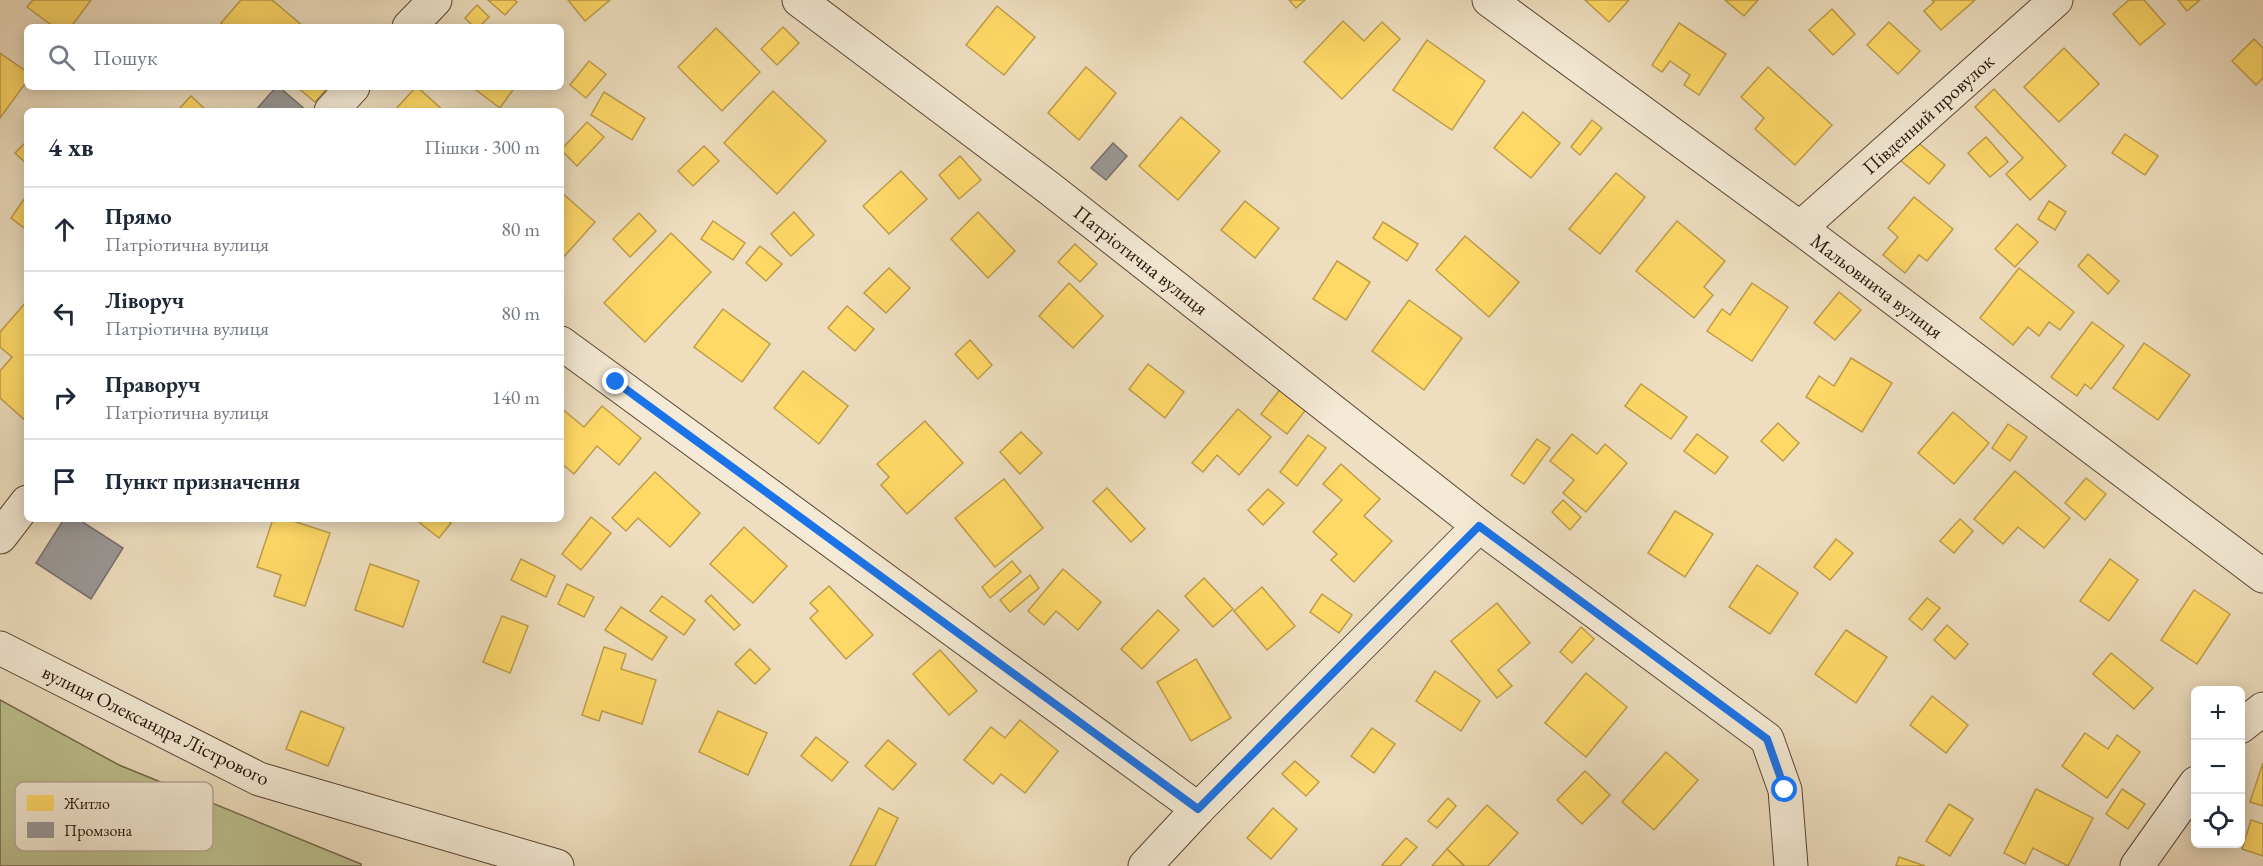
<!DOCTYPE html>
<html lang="uk">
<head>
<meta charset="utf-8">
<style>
	body { margin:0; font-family:"EB Garamond",serif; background:#f6f6f7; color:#1f2937 }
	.controls { position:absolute; right:18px; bottom:18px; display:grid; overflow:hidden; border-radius:9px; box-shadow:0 3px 15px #0003 }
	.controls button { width:54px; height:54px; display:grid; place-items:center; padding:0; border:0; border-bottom:2px solid #e0e1e3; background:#fff; color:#1f2937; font:30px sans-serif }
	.stop { position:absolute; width:18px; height:18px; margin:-14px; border:4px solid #1a73e8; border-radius:50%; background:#fff }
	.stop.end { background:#1a73e8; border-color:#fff; box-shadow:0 2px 6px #0008 }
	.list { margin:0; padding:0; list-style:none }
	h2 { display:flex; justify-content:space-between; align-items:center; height:78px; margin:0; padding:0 24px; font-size:26px }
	h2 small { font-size:20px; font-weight:400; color:#747a83 }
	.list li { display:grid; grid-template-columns:39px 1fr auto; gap:18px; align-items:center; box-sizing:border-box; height:84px; padding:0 24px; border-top:2px solid #e0e1e3 }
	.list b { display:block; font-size:22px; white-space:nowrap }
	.list p { margin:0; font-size:20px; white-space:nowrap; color:#747a83 }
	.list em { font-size:20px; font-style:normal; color:#747a83 }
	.icon { flex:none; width:33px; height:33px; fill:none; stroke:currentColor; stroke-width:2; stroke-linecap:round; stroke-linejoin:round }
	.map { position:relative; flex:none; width:2263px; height:866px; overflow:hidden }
	.search { position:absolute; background:#fff; box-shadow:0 3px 15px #0003; left:24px; top:24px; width:540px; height:66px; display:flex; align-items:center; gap:15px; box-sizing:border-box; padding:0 21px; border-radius:9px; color:#747a83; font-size:22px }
	.panel { position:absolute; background:#fff; box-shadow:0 3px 15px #0003; left:24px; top:108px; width:540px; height:414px; border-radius:9px }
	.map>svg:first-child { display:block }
	.green { fill:#bdc08f; stroke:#72694c; stroke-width:1.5 }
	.homes { fill:#ffd966; stroke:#be9d4a; stroke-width:1.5 }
	.industry { fill:#999; stroke:#77706e; stroke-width:1.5 }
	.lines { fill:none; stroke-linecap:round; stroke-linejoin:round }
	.minor-casing { stroke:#594537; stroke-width:35 }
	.minor { stroke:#f4ead5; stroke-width:33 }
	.route { stroke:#1a73e8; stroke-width:8 }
	.labels { text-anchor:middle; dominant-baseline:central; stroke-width:6; stroke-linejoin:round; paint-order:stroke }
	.street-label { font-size:20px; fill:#27120a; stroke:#f4ead5 }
	.key { fill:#f4ead5; stroke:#b6a998; stroke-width:1.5 }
	.key-label { font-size:16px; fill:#27120a }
</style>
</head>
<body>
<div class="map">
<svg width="2263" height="866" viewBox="0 0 2263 866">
	<rect width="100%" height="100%" fill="#eedebf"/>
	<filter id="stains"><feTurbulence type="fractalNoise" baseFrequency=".00333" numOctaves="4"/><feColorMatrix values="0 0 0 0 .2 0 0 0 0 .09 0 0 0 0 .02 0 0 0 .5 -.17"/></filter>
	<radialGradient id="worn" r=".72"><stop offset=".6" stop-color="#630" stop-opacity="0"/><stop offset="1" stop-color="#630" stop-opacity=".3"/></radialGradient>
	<!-- green -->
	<path class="green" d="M0 700 119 765 361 864V866H0Z"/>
	<!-- homes -->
	<g class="homes">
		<path d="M33 0H91L71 27H54L27 7Z"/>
		<path d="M241 0H272L304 27H226L221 23Z"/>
		<path d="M488 0H514L517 2 505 15Z"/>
		<path d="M568 0H610L585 21Z"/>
		<path d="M1289 0H1305L1296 8Z"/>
		<path d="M1585 0H1629L1609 22Z"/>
		<path d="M1725 0H1758L1744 16Z"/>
		<path d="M1932 0H1975L1941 30 1924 11 1934 2Z"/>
		<path d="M2129 0H2144L2165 24 2140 45 2113 14Z"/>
		<path d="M2178 0H2200L2187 11Z"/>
		<path d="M477 5 489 17 479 27H474L465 18Z"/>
		<path d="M997 6 1035 37 1004 75 966 45Z"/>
		<path d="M1832 9 1855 34 1833 55 1809 30Z"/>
		<path d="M1343 21 1364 41 1382 22 1400 39 1342 99 1304 62Z"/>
		<path d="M1889 22 1920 51 1898 74 1867 45Z"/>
		<path d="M1679 23 1726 54 1699 95 1684 85 1690 75 1670 61 1662 72 1652 65Z"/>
		<path d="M783 27 799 43 777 65 761 49Z"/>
		<path d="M716 28 760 72 722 111 678 67Z"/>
		<path d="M2254 39 2263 48V78L2256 85 2232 61Z"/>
		<path d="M1427 40 1485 81 1452 130 1393 90Z"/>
		<path d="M2064 48 2099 84 2059 122 2024 87Z"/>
		<path d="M0 53 27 72V81L0 118Z"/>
		<path d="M589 61 606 74 586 98 570 85Z"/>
		<path d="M1086 67 1116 93 1079 140 1048 113Z"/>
		<path d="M1768 67 1832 125 1795 165 1755 129 1764 118 1741 97Z"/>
		<path d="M297 87H328L315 102Z"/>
		<path d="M416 87H417L444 111H394Z"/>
		<path d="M472 87H515L500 108Z"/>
		<path d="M1994 89 2066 166 2030 200 2006 174 2023 158 1975 107Z"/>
		<path d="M773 91 826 141 777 194 724 143Z"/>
		<path d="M604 92 645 118 632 140 591 115Z"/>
		<path d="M191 96 207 111H177Z"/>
		<path d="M1523 112 1560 143 1531 178 1494 148Z"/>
		<path d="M1181 117 1220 151 1178 200 1139 166Z"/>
		<path d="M1592 120 1602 128 1580 155 1571 147Z"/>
		<path d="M587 122 604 137 577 166 561 150Z"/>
		<path d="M2125 134 2158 156 2145 175 2112 153Z"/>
		<path d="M1986 137 2008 162 1990 177 1968 153Z"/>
		<path d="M27 141V164L15 153Z"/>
		<path d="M1916 141 1945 165 1929 184 1900 160Z"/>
		<path d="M704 146 719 161 693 186 678 171Z"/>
		<path d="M960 156 981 180 959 199 939 175Z"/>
		<path d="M901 171 927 199 889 234 863 206Z"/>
		<path d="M1616 173 1645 197 1600 254 1569 229Z"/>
		<path d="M561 192 595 222 561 260Z"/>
		<path d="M27 195V230L11 218Z"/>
		<path d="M1914 197 1953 229 1927 261 1919 255 1905 273 1883 255 1898 237 1888 228Z"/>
		<path d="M1245 201 1279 228 1255 258 1221 230Z"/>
		<path d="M2049 201 2066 212 2055 230 2038 219Z"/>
		<path d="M794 212 814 235 791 256 771 234Z"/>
		<path d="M978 212 1015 251 988 278 951 239Z"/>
		<path d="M639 213 656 231 630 257 613 239Z"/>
		<path d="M713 221 745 243 733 260 701 239Z"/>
		<path d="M1677 221 1725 261 1704 287 1713 295 1694 318 1636 271Z"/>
		<path d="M1383 222 1418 244 1407 261 1373 238Z"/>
		<path d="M2017 224 2038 242 2015 267 1995 249Z"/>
		<path d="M671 233 711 272 645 342 604 303Z"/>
		<path d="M1465 236 1519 282 1489 317 1436 270Z"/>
		<path d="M1075 244 1097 264 1080 282 1058 262Z"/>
		<path d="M760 246 782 264 766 281 746 263Z"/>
		<path d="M2088 254 2119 281 2108 294 2078 266Z"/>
		<path d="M1337 261 1370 282 1346 320 1313 299Z"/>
		<path d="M889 268 910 288 886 313 864 293Z"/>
		<path d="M2019 268 2074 312 2060 330 2049 322 2039 336 2028 327 2013 345 1980 318Z"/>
		<path d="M1069 283 1103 316 1073 348 1039 316Z"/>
		<path d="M1752 283 1788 307 1752 361 1707 331 1722 309 1730 315Z"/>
		<path d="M1839 292 1861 310 1835 340 1814 323Z"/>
		<path d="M1409 300 1462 338 1424 390 1372 351Z"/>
		<path d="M27 301V422L0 398V371L12 357 0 347V332Z"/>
		<path d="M847 306 874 329 855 351 828 328Z"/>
		<path d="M723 309 770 344 742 382 694 347Z"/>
		<path d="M2092 322 2124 346 2091 389 2085 384 2077 396 2051 377Z"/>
		<path d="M970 340 992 365 978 379 955 354Z"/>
		<path d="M2144 343 2190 375 2158 420 2113 388Z"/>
		<path d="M1851 358 1892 383 1862 432 1806 397 1819 376 1834 386Z"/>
		<path d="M1148 364 1184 392 1165 418 1129 389Z"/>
		<path d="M803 371 848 406 819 444 774 408Z"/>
		<path d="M1641 384 1687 417 1671 439 1625 406Z"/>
		<path d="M1282 387 1308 407 1287 434 1261 414Z"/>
		<path d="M602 406 641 438 619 465 597 446 574 474 561 463V408L584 427Z"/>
		<path d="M1238 409 1271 437 1239 475 1217 455 1203 472 1192 463Z"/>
		<path d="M1953 412 1989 443 1954 484 1918 453Z"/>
		<path d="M925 421 963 463 907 514 881 485 889 477 877 464Z"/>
		<path d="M1778 423 1799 443 1783 461 1761 441Z"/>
		<path d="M2008 424 2027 437 2010 461 1992 448Z"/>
		<path d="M1021 432 1042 453 1020 474 1000 452Z"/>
		<path d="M1572 434 1597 454 1605 444 1627 463 1586 512 1563 493 1574 480 1550 461Z"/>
		<path d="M1697 434 1728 457 1715 474 1684 451Z"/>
		<path d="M1308 435 1326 448 1297 486 1280 472Z"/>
		<path d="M1537 439 1550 448 1524 484 1511 475Z"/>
		<path d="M1341 464 1380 499 1364 516 1392 541 1354 582 1331 560 1337 554 1313 532 1342 500 1323 484Z"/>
		<path d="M2015 471 2070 518 2044 548 2018 527 2003 544 1974 519Z"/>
		<path d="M655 472 700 513 670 547 638 518 626 531 612 518Z"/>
		<path d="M2086 478 2106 494 2085 520 2065 503Z"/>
		<path d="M1004 479 1043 528 995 567 955 518Z"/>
		<path d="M1107 488 1145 529 1131 542 1093 501Z"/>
		<path d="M1268 489 1284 503 1263 525 1248 510Z"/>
		<path d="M1563 500 1581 517 1570 530 1552 512Z"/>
		<path d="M1675 511 1713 534 1685 577 1648 553Z"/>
		<path d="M591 517 611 533 581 570 562 554Z"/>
		<path d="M273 519H287L330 533 305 606 274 596 281 575 257 567Z"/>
		<path d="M415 519H446L451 523 439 538Z"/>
		<path d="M1960 519 1973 531 1954 553 1940 541Z"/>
		<path d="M744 527 787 566 753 603 710 564Z"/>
		<path d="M1836 539 1853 553 1830 580 1814 567Z"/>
		<path d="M521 559 555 576 546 597 511 580Z"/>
		<path d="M2110 559 2138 580 2109 621 2080 601Z"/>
		<path d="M1012 561 1021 572 990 598 982 587Z"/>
		<path d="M370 564 419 581 403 627 355 610Z"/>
		<path d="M1757 565 1798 593 1770 634 1729 607Z"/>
		<path d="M1063 569 1101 602 1078 630 1056 611 1044 625 1028 611Z"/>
		<path d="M1030 575 1039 588 1010 612 1000 600Z"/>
		<path d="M1204 578 1233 609 1213 627 1185 596Z"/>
		<path d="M567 584 594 597 584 617 558 604Z"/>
		<path d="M829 586 873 635 846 659 810 618 818 611 810 603Z"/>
		<path d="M1262 587 1295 626 1267 650 1234 611Z"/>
		<path d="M2194 590 2230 614 2197 664 2161 640Z"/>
		<path d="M1322 594 1352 615 1339 633 1310 612Z"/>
		<path d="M711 595 740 625 734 630 705 601Z"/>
		<path d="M662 596 695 620 684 635 650 611Z"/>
		<path d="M1927 598 1940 608 1922 630 1909 619Z"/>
		<path d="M1497 603 1530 643 1498 670 1512 686 1497 698 1451 641Z"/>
		<path d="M621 607 667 637 652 660 605 630Z"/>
		<path d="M1158 610 1179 630 1142 669 1121 649Z"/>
		<path d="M502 616 528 626 510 673 483 662Z"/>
		<path d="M1947 625 1968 644 1955 659 1934 640Z"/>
		<path d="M1581 627 1594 639 1572 663 1560 652Z"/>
		<path d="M1846 630 1887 657 1856 703 1815 674Z"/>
		<path d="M604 647 626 654 621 669 656 680 642 724 602 711 599 721 582 715Z"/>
		<path d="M750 649 770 669 755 684 735 664Z"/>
		<path d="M940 650 977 691 949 715 913 674Z"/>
		<path d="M2111 653 2153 688 2134 709 2093 674Z"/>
		<path d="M1196 659 1231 718 1191 741 1157 682Z"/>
		<path d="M1435 671 1480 701 1461 731 1416 701Z"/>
		<path d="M1586 673 1627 707 1586 757 1545 723Z"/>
		<path d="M1932 696 1968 725 1946 753 1910 725Z"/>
		<path d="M301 711 344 728 328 766 286 749Z"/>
		<path d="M718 711 767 733 748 775 699 752Z"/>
		<path d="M1020 720 1058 751 1025 793 1001 774 993 784 964 760 991 727 1005 738Z"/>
		<path d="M1372 728 1395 744 1374 773 1351 756Z"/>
		<path d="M2085 733 2108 749 2117 735 2140 752 2107 798 2062 766Z"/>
		<path d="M816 737 848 762 832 781 801 756Z"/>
		<path d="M888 740 916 764 893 790 865 766Z"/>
		<path d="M1666 752 1698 780 1654 830 1622 802Z"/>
		<path d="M1295 761 1319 782 1306 796 1282 774Z"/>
		<path d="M2263 763V806L2250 802Z"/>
		<path d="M1585 771 1610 795 1582 824 1557 800Z"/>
		<path d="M2036 789 2093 818 2068 866 2033 848 2025 864 2004 853Z"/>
		<path d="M2122 789 2145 804 2128 829 2106 814Z"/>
		<path d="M1448 798 1456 806 1437 828 1428 821Z"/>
		<path d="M1949 804 1973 819 1950 856 1926 841Z"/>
		<path d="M1487 805 1518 833 1488 866H1465L1447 849Z"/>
		<path d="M879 808 898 818 875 866H850Z"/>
		<path d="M1273 808 1297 829 1271 859 1247 838Z"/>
		<path d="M2251 820 2263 824V856L2242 849Z"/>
		<path d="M1406 838 1417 847 1400 866H1383L1382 865Z"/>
		<path d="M1447 849 1464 866H1432Z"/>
		<path d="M1899 857 1925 866H1896Z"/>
	</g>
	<!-- industry -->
	<g class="industry">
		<path d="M276 87H279L307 111H255Z"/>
		<path d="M1113 143 1127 156 1106 180 1091 168Z"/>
		<path d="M64 519H78L123 548 91 599 36 563Z"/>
	</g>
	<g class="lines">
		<defs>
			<g id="minor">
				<path d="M799 0 1049 188 1479 526 1767 739 1785 790 1791 866"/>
				<path d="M1489 0 1800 228 2263 576"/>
				<path d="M409 27 435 0"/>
				<path d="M331 111 353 87"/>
				<path d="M1800 228 2056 0"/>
				<path d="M561 343 1198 809"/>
				<path d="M0 537 27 502"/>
				<path d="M0 648 259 779 557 866"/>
				<path d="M2240 727 2263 709"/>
				<path d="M1145 866 1198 809 1479 526"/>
				<path d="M2137 866 2196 783"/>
			</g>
		</defs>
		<!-- minor casing -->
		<use href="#minor" class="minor-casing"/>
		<!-- minor -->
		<use href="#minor" class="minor"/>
	</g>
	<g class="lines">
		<!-- route -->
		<path class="route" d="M616 382 1198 809 1479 526 1767 739 1785 790"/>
	</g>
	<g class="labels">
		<!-- street labels -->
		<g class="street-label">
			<text transform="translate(1928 114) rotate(-42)">Південний провулок</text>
			<text transform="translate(1141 260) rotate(38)">Патріотична вулиця</text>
			<text transform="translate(1877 286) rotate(37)">Мальовнича вулиця</text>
			<text transform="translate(156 725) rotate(26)">вулиця Олександра Лістрового</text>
		</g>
	</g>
	<!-- legend -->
	<rect x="15" y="782" width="198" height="69" rx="9" class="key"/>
	<rect x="27" y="795" width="27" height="16" fill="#ffd966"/>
	<rect x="27" y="822" width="27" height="16" fill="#999"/>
	<g class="key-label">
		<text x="64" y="809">Житло</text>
		<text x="64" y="836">Промзона</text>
	</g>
	<rect width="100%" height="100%" filter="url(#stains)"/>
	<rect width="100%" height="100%" fill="url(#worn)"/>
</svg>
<div class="controls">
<button>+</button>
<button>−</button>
<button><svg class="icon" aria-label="locate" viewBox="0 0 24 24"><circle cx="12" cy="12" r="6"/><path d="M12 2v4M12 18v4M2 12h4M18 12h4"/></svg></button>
</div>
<div class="stop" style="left:1785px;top:790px"></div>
<div class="stop end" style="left:616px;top:382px"></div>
<div class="search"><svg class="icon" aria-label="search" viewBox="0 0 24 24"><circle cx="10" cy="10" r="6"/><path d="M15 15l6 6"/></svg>Пошук</div>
<section class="panel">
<h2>4 хв<small>Пішки · 300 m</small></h2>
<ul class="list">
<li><svg class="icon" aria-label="ahead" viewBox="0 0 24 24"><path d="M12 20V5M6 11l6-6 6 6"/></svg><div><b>Прямо</b><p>Патріотична вулиця</p></div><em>80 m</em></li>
<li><svg class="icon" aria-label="left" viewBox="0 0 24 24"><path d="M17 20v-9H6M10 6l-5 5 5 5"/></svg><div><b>Ліворуч</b><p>Патріотична вулиця</p></div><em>80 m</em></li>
<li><svg class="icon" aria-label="right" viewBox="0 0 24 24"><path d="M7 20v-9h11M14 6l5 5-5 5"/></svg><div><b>Праворуч</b><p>Патріотична вулиця</p></div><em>140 m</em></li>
<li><svg class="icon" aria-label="arrive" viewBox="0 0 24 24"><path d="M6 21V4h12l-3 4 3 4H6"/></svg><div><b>Пункт призначення</b></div></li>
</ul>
</section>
</div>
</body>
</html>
